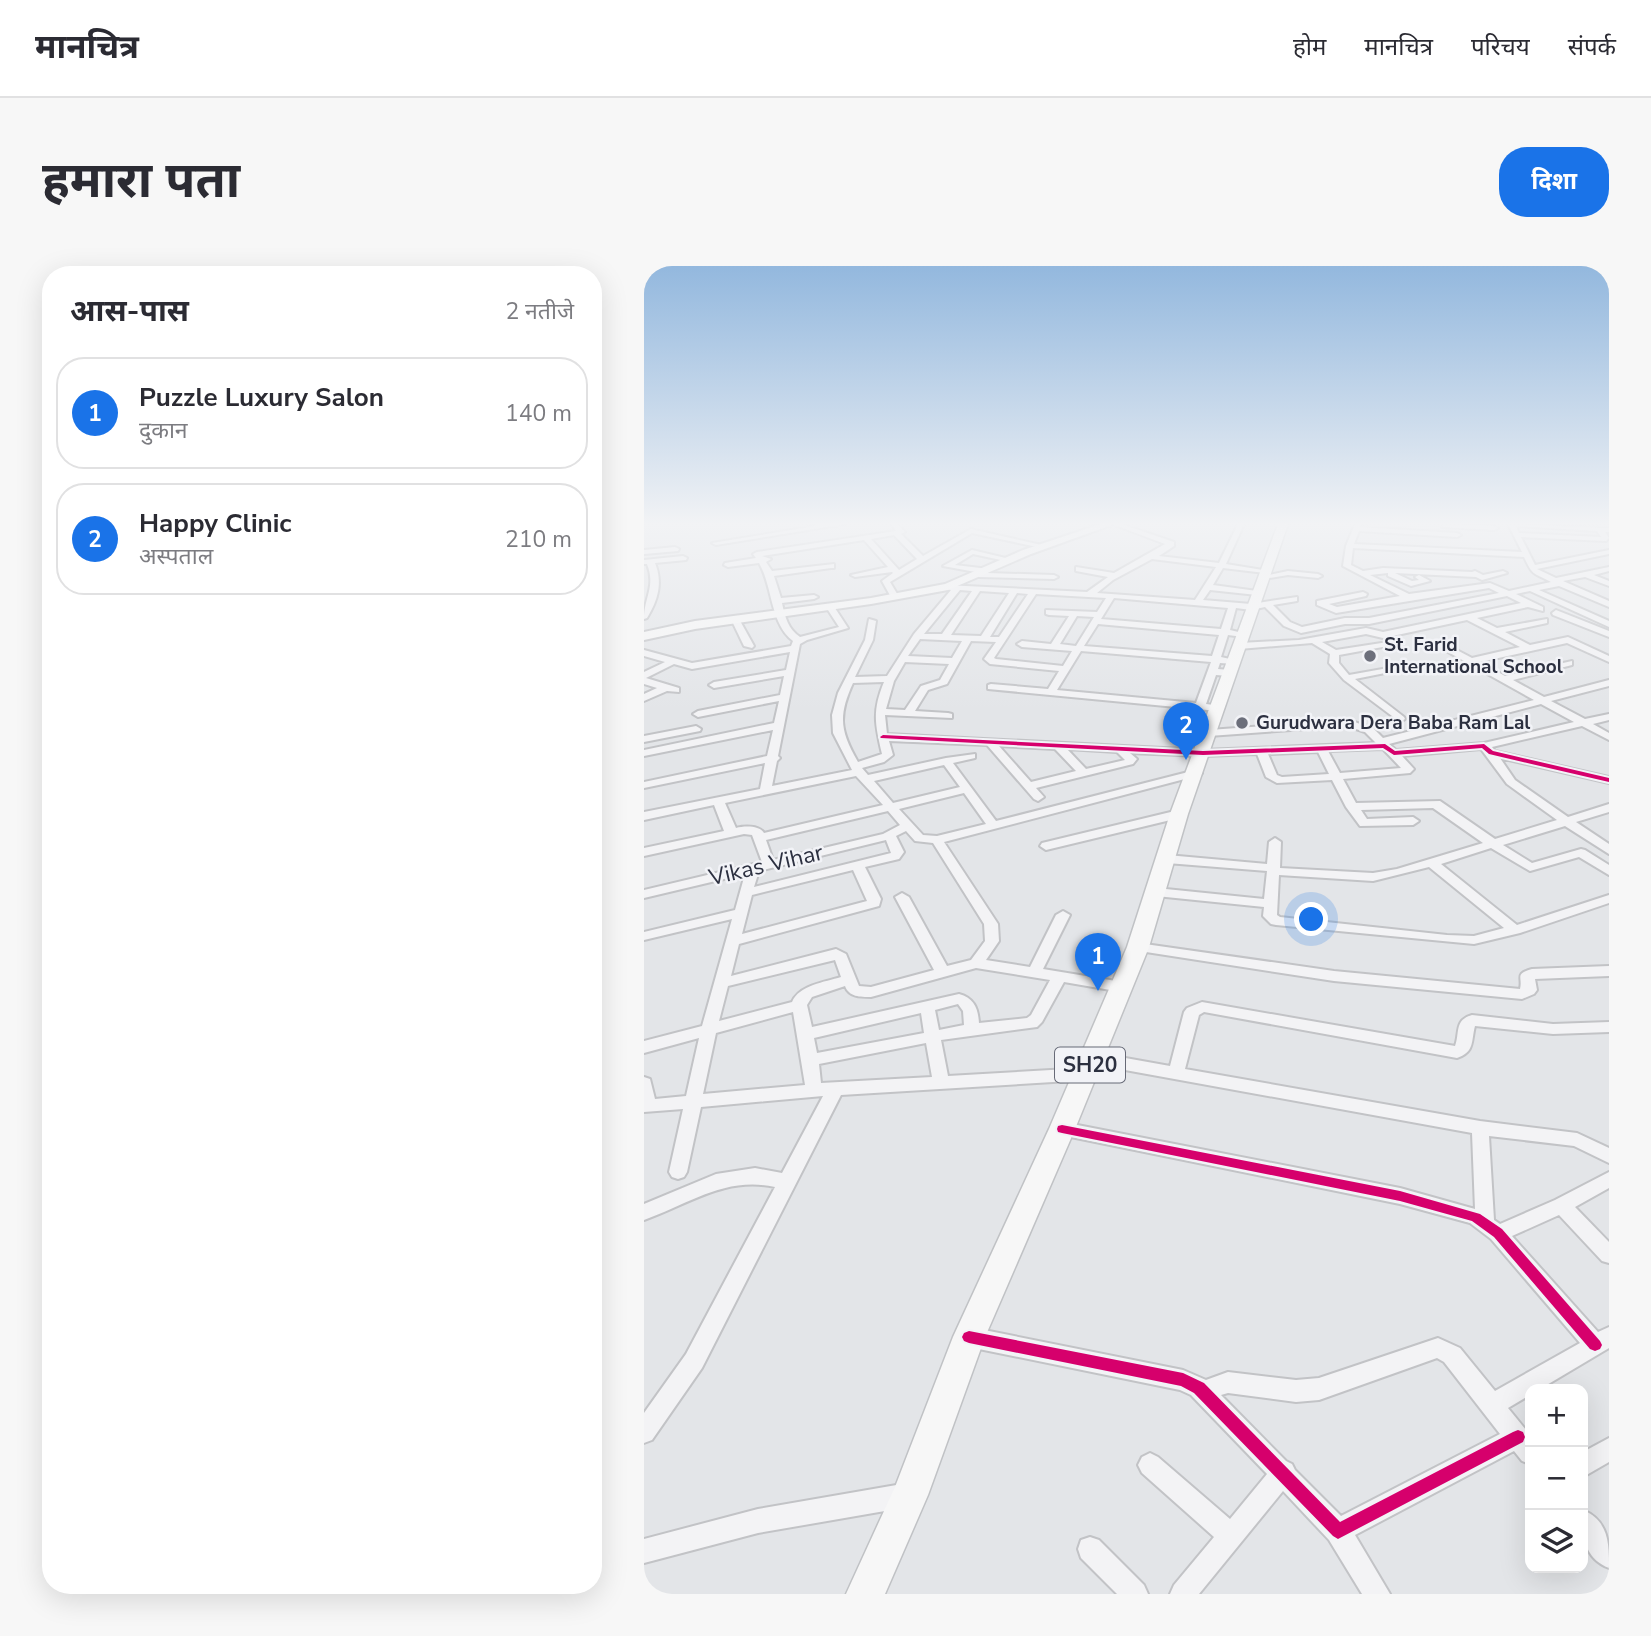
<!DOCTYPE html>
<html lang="hi">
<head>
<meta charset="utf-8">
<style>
	body { margin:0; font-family:"Nunito Sans","Noto Sans Devanagari",sans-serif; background:#f7f7f7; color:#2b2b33 }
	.controls { position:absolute; right:21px; bottom:21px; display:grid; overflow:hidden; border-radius:14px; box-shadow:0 7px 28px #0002 }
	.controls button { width:63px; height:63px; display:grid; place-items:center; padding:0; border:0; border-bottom:2px solid #e1e1e2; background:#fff; color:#2b2b33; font:35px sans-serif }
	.you { position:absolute; left:668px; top:654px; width:24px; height:24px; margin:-18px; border:5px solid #fff; border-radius:50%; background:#1a73e8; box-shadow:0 0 0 10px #1a73e833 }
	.badge { display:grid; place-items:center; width:46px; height:46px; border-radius:50%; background:#1a73e8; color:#fff; font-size:23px; font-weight:700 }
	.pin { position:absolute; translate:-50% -58px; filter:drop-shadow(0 2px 4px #0008) }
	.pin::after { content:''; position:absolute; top:37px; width:24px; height:21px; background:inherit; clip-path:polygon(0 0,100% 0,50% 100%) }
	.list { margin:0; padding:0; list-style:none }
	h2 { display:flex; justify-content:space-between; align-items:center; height:91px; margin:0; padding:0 28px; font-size:30px }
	h2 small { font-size:23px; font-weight:400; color:#7c7c81 }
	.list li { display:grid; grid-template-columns:46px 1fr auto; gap:21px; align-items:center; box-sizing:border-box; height:112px; margin:0 14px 14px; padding:0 14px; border:2px solid #e1e1e2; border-radius:28px }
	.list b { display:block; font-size:26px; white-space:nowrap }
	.list p { margin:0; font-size:23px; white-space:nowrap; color:#7c7c81 }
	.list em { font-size:23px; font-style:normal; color:#7c7c81 }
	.icon { flex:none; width:38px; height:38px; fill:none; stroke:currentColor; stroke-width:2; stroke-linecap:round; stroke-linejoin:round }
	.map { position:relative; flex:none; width:965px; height:1328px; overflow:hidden; border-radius:28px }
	header { display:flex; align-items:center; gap:42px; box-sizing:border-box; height:98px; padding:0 35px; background:#fff; border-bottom:2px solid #e1e1e2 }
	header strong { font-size:33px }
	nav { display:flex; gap:38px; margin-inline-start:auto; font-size:24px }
	.intro { display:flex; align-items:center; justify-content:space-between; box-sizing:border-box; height:168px; padding:0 42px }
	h1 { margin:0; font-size:49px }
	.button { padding:18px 32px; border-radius:28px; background:#1a73e8; color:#fff; font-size:24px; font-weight:700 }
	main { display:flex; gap:42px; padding:0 42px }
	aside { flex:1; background:#fff; border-radius:28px; box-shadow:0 7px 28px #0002 }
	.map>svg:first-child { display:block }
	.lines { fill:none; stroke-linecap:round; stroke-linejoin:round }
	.street-casing { stroke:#c2c3c6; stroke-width:4 }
	.secondary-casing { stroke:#c2c3c6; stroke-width:4 }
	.primary-casing { stroke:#c0c2c5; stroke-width:3 }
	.street { fill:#f3f3f5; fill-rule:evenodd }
	.secondary { fill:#f7f7f7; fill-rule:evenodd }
	.primary { fill:#f7f7f7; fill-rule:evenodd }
	.cycleway-casing { stroke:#f2f3f7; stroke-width:4 }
	.cycleway { fill:#d6006c; fill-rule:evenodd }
	.poi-dot { fill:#6c6f7b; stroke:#f2f3f7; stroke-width:2.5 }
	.labels { text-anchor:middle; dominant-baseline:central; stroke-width:5; stroke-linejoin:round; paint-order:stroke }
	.far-poi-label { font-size:19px; font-weight:bold; fill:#2c3040; stroke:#f2f3f7; text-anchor:start }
	.shield { fill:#f2f3f7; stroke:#676a77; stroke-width:2 }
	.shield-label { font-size:21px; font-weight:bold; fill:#2c3040 }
	.street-label { font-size:23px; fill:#2c3040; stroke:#f2f3f7 }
</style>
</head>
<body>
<header>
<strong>मानचित्र</strong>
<nav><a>होम</a><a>मानचित्र</a><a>परिचय</a><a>संपर्क</a></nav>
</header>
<div class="intro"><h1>हमारा पता</h1><a class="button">दिशा</a></div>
<main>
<aside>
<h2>आस-पास<small>2 नतीजे</small></h2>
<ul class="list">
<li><span class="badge">1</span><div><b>Puzzle Luxury Salon</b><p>दुकान</p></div><em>140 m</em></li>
<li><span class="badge">2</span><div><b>Happy Clinic</b><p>अस्पताल</p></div><em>210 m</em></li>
</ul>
</aside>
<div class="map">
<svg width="965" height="1328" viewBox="0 0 965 1328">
	<rect width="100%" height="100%" fill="#e3e5e8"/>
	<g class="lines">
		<defs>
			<g id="street">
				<path d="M170 258H201L72 279 68 277 171 260Z"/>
				<path d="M247 258H253L261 266 257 268 279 290 327 263 402 280 398 282 328 267 246 316 255 331 251 333H248L238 315 249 307 248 306 211 311 207 309 244 301 220 274 118 290 127 293 122 296 128 305 190 298V302H187L130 310 137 332 170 329 174 331 170 333 138 337C141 351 144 363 156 371L195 361 182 341 186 338 189 339 204 362 163 374 156 378 134 490 136 492 133 495 128 520 208 504 189 467 188 449 194 427 221 374 225 353 232 355 229 374 211 411 243 410 270 368 307 324 301 323V319L443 326 464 311 432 305V301L470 307 521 278 468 258H477L530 276V280L515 290 575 297 594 258H600L582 298 625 305 621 307 579 302 569 319 613 325 617 327 613 329 566 324 559 334 607 338 653 331V335L629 339 646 356 658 361 701 352H725L855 327 845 322 692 347 673 339V335L719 326 723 328 722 330 685 338 693 341 756 330 699 300 702 280 711 258H717L716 261 813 267 817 269 813 271 715 265 710 278 878 286 864 258 965 262V266H961L965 272 962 275 877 271 891 299 965 284V288L893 303 912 312 965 301V305L950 309 965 315V320L941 311 919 315 965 335V341L915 320 895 324 965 355V361L886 325 872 328 899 341V345L884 341 833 352 853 362 903 353V357L861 366 886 379 924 371 965 390V396L923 377 836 396 861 410 928 395V399L869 414 900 431 965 414V420L907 435 941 453 965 448V454L949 458 965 467V474L938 460 848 481 851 485 965 511V517L856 492 871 514 924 551 965 538V546L932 556 965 578V588L921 560 859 579 888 597 937 583 941 584 965 599V609L935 591 886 605 847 582 797 598 873 659 965 629V637L876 667 830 678 632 659 627 658 619 650 620 641 512 630 505 626 512 622 620 633 623 605 523 597 517 593 523 589 623 598 625 576 631 572 637 576 636 602 729 607 753 603 839 577 789 542 717 544 723 553 769 551 775 555 769 559 716 560 702 541 688 514 633 517 622 511 613 488 559 490 486 487 493 493 489 498 392 522 400 531 394 535 390 533 343 479 245 475 249 489 240 496 218 502 224 509 302 492 331 488V492L309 497 352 555 552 504 558 507 556 509 300 576 354 658 355 675 342 694 386 701 412 649 419 645 426 649 399 703 478 716 485 721 478 726 420 716 398 756 393 761 297 774 304 810 442 802 448 804 450 808 448 812 442 814 197 829 58 1102 8 1174 0 1177V1147L42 1088 131 921C81 910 45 938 0 954V938L72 908 111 902 138 907 179 830 57 841 43 906 40 911 34 913 28 911 25 906 39 843 0 846V811L6 813 11 833 42 830 55 772 0 787V775L58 760 88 653 0 674V666L91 644 101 608 0 632V624L118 596 108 569 100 568 0 590V582L80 565 70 539 0 554V546L116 523 121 497 0 522V516L123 490 129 464 0 490V484L130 457 135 435 54 451 49 448 54 445 136 429 140 410 70 422 65 419 70 416 142 404 146 386 48 403 30 398 2 412 35 422V426L23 425 0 435V428L13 422 0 418V406L21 396 0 390V384L48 397 147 380 149 375C126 358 129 321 115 297L84 301 80 299 81 297 112 292 109 288 113 286 252 265ZM872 260 953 265 957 271 875 267ZM250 269 273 293 255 304 227 273ZM709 282 880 291C889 310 888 306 907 316L865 325 846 317 765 328 726 309 744 307V310L767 320 786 315 775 309 771 311 775 314 768 315 751 307 832 311 838 314 863 307 859 305 839 309 831 305 828 306 739 302 719 305 707 299ZM508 293 572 301 551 334 453 327 469 314ZM316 324 328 325 298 368H280ZM336 325 365 327 337 370 307 369ZM373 327 384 328 355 371H346ZM392 328 462 332 453 346 402 344V348L405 349 425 350 407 378 378 375 373 378 378 381 428 385 419 400 352 393 350 392ZM863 330 877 337 739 366 722 362 655 374 595 377 590 380 595 383 668 377 686 388 685 397 700 414 756 456 761 453 760 451 711 413 761 403V399L705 409 695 397V389L744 380V376L692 384 678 376 722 368 739 372 823 354 876 381 828 392 807 381 802 384 804 386 890 434 739 472 729 462 704 454 565 464 560 467 565 470 703 460 721 466 732 477 559 484 243 468 241 449 308 452V448L304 447 271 445 284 424 303 418 327 375 352 376 340 393 346 398 415 405 404 423 347 418 344 419V423L574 445 578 444V440L562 438 572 409 585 410 590 407 585 404 574 403 576 397 590 398 595 395 577 391 584 369 599 371 603 368 586 364 592 342 607 344 621 341 640 360 657 367 701 358H725ZM470 332 584 342 577 363 457 353ZM433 350 450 351 432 380 416 378ZM454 358 575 369 568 390 440 380ZM276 373 318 375 308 392 264 390ZM437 385 567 396 552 437 413 424ZM261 396 305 398 296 414 277 420 261 444 242 443 250 415ZM240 416C228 445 231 458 238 488L214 496C196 465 194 450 209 417ZM897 438 930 456 840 477 752 484 745 478ZM355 480 411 483 432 505 387 516ZM423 483 473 486 481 494 442 503ZM739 483 757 502 696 507 684 485ZM837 483 863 518 913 554 851 573 796 535 712 537 699 513 766 507 770 503 758 490ZM674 486 685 508 638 511 633 509 624 488ZM300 499 316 521 249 537 230 515ZM212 510 239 539 120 567C115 559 100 560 92 562L81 537ZM320 527 342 558 293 570 279 569 255 543ZM244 545 256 559 239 568 129 594 122 574ZM262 565 271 575 289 577 340 658 341 675 327 694 303 700 265 631 258 627 251 631 290 704 227 721 215 720 202 688 192 683 87 710 95 678 235 640 237 633 221 601 255 593 260 586 252 570ZM242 574 247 587 110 621 115 605ZM785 601 860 662 830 670 803 669 636 651 633 649 635 609 729 615ZM209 604 223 635 98 668 108 629ZM191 694 197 711C181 716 155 719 148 736L75 755 84 720ZM332 702 406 714 387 749 383 752 335 757C334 742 330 732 315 728L168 761 163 739 168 731 201 720C205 731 216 731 227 731ZM314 738 319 745 320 759 295 764 291 744ZM149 746 161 819 59 828 72 767ZM277 747 280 767 173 787 170 772ZM282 777 288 811 177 817 175 798Z"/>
				<path d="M800 258 850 260 854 262 850 264 798 261Z"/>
				<path d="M31 281 35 283 34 285 0 288V284Z"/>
				<path d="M328 284 370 294 366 296 329 288 311 299 345 303 344 307 410 309 414 311 410 313 335 311 331 309 337 307 299 300Z"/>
				<path d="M39 290 43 292 42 294 11 297C19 317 14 334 3 352L0 353C0 331 12 321 3 298H0V294Z"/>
				<path d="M644 305 674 308 678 310 674 312 644 309 619 313 615 311Z"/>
				<path d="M912 344 965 365V371L909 349 908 347Z"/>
				<path d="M91 350 95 353 110 380 108 382 100 380 87 353Z"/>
				<path d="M52 460 57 463 56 465 0 476V470Z"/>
				<path d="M535 544 539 545 541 548 539 551 402 584 396 580 398 577Z"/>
				<path d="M494 677 690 705 876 723C879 711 870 708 888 703L965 700V710L891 713 893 724 890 728 878 733 690 715 489 684 487 681Z"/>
				<path d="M558 736 811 780C816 767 810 754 828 749L909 758 965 756V766L909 768 831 760C827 775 831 786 813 792L560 746 555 749 541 803 836 855 933 867 965 882V897L930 880 845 870 850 954 856 958 911 934 965 906V922L931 941 965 976V997L958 995 915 949 868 970 954 1066 965 1061V1082L896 1123H886V1129L864 1142 886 1169V1198L878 1195 870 1185 711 1269 746 1328H718L685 1274 639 1225 555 1328H526L530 1319 570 1271 498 1207 494 1199 498 1191 506 1187 514 1191 586 1253 623 1208 547 1129 536 1124 325 1081 318 1078 314 1071 318 1064 325 1061 539 1104 562 1114 584 1106 652 1114 675 1112 794 1072 816 1082 851 1125 936 1077 847 973 826 957 756 938 412 868 409 863 412 858 418 856 756 922 831 943 828 867 448 798 442 796 440 792 442 788 448 786 526 800 540 746 543 742ZM793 1092 800 1096 856 1168 697 1250 651 1204 648 1198 642 1195 577 1129 584 1127 652 1136 675 1134Z"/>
				<path d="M965 1172V1196L939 1211V1186Z"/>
				<path d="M264 1217 272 1221 276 1229 272 1237 264 1241 114 1267 0 1297V1273L114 1243Z"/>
				<path d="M939 1244C965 1255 965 1278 965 1302 939 1292 938 1268 939 1244Z"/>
				<path d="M446 1271 455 1274 500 1319 504 1328H473L437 1292 434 1283 437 1274Z"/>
			</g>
			<path id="secondary" d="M457 258H470L387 288 304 324 227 338 51 363 0 374V366L51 355 227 332 301 318 379 284Z"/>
			<path id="primary" d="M634 258H644L544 548 505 681 431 863 341 1071 284 1229 241 1328H202L251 1221 309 1071 405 863 483 681 526 548Z"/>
		</defs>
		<!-- street casing -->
		<use href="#street" class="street-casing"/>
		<!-- secondary casing -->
		<use href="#secondary" class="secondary-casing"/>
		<!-- primary casing -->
		<use href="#primary" class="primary-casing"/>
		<!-- street -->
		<use href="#street" class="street"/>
		<!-- secondary -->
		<use href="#secondary" class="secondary"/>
		<!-- primary -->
		<use href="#primary" class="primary"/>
		<defs>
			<g id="cycleway">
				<path d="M239 469 559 485 741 478 751 485 840 478 849 485 965 512V516L845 488 838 482 750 489 739 482 559 489 237 472 236 471Z"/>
				<path d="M418 859 756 925 836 948 858 963 956 1075 958 1079 956 1083 951 1085 946 1083 850 971 828 955 756 935 418 867 414 866 413 863 414 860Z"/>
				<path d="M325 1065 539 1107 560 1117 696 1256 869 1166 874 1164 879 1166 881 1171 879 1176 694 1273 689 1270 550 1127 537 1120 325 1077 320 1075 318 1071 320 1067Z"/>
			</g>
		</defs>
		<!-- cycleway casing -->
		<use href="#cycleway" class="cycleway-casing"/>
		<!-- cycleway -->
		<use href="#cycleway" class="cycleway"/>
	</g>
	<!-- sky -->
	<linearGradient id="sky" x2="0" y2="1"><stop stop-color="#93b8de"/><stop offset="0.58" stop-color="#f2f3f5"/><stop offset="1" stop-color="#f2f3f5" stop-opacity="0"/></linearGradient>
	<rect width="965" height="444" fill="url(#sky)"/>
	<!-- markers -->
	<g class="poi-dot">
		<circle cx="726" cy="390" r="7"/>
		<circle cx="598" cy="457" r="7"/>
	</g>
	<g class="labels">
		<!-- far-poi labels -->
		<g class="far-poi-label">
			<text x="740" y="379">St. Farid<tspan x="740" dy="22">International School</tspan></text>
			<text x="612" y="457">Gurudwara Dera Baba Ram Lal</text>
		</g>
		<!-- shield labels -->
		<rect class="shield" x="411" y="781.5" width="70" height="35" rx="5"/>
		<g class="shield-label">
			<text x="446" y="799">SH20</text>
		</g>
		<!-- street labels -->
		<g class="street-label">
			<text transform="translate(122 599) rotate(-13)">Vikas Vihar</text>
		</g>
	</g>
</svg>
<div class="controls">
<button>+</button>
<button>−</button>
<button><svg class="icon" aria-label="layers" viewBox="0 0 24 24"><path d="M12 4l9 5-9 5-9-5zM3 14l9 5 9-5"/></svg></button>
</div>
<div class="you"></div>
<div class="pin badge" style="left:454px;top:725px">1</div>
<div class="pin badge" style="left:542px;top:494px">2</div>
</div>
</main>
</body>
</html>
